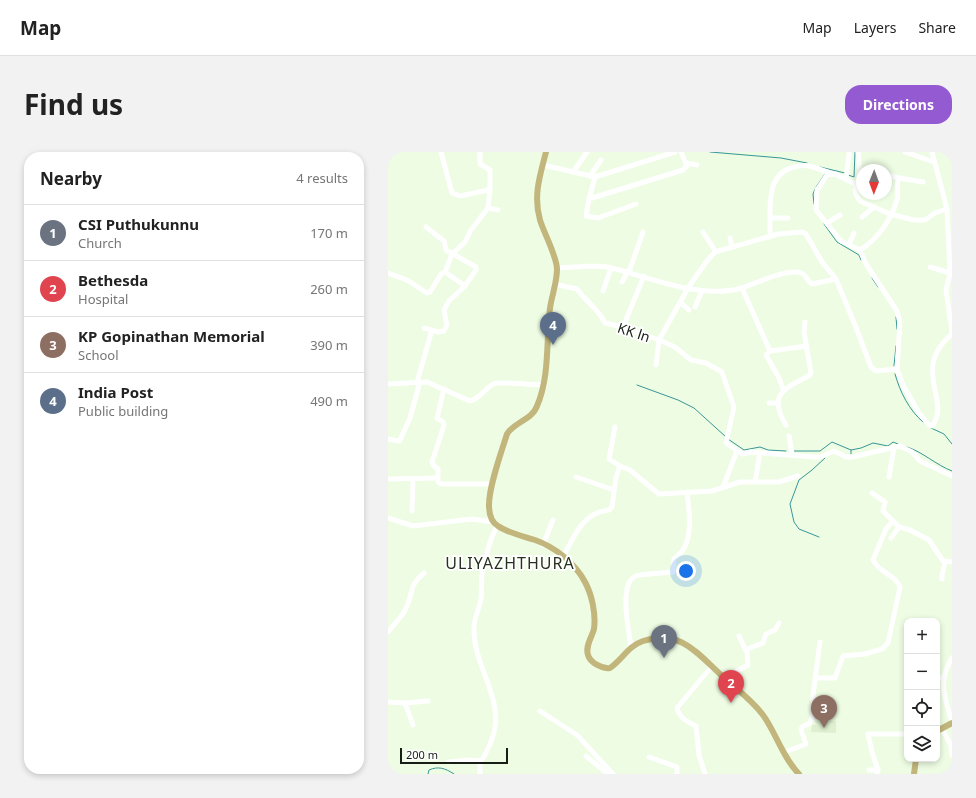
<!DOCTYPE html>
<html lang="en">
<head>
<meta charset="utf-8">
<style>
	body { margin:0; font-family:"Noto Sans",sans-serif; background:#f2f2f2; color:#222 }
	.controls { position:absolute; right:12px; bottom:12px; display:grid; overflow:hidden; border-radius:8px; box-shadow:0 2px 6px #0003 }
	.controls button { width:36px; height:36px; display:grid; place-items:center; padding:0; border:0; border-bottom:1px solid #e0e0e0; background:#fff; color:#222; font:20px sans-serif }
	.compass { position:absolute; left:468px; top:12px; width:36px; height:36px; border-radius:50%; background:#fff; box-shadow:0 2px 6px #0003; rotate:181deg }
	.scale { position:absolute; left:12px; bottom:10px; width:108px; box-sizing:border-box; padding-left:4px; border:2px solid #181e15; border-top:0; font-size:11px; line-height:14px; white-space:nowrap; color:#181e15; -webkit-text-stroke:3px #fff; paint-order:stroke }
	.you { position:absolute; left:298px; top:419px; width:14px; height:14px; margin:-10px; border:3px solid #fff; border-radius:50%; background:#1a73e8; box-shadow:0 0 0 6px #1a73e833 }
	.badge { display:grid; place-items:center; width:26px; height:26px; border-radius:50%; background:#945ad2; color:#fff; font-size:13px; font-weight:700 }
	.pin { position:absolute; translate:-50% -33px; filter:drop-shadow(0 1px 2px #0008) }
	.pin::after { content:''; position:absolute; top:21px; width:14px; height:12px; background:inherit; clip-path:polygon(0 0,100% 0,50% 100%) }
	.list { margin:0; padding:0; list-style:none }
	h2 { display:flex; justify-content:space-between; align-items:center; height:52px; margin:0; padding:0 16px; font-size:17px }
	h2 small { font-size:13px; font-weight:400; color:#767676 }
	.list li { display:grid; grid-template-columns:26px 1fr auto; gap:12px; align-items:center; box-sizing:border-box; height:56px; padding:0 16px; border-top:1px solid #e0e0e0 }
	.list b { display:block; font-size:15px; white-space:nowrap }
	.list p { margin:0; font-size:13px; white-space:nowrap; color:#767676 }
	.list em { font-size:13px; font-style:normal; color:#767676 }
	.icon { flex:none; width:22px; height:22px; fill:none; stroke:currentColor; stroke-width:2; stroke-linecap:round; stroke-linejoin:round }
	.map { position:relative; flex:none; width:564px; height:622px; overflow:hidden; border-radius:16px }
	header { display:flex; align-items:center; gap:24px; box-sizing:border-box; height:56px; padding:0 20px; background:#fff; border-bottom:1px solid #e0e0e0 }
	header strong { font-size:19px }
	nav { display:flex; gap:22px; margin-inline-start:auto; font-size:14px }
	.intro { display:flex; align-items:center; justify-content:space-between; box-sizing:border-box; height:96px; padding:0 24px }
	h1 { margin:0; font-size:28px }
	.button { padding:10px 18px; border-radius:16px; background:#945ad2; color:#fff; font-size:14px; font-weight:700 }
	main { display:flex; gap:24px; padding:0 24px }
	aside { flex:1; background:#fff; border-radius:16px; box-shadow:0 2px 6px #0003 }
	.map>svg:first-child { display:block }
	.built { fill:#def0d0 }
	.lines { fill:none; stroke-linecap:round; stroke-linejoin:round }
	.stream { stroke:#389699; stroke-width:1 }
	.minor { stroke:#fff; stroke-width:5 }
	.major { stroke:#c2b67c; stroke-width:6 }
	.labels { text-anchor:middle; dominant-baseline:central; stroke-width:4; stroke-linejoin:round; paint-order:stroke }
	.street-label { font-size:14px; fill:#181e15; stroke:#fff }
	.quarter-label { font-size:16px; letter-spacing:1px; fill:#27321e; stroke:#fff }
</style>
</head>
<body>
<header>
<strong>Map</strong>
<nav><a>Map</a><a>Layers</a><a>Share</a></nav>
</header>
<div class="intro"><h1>Find us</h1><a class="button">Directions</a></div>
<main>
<aside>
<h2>Nearby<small>4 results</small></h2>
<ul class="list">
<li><span class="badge" style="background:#6b7280">1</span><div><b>CSI Puthukunnu</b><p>Church</p></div><em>170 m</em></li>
<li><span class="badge" style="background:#e0444e">2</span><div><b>Bethesda</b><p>Hospital</p></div><em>260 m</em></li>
<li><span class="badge" style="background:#8d6e63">3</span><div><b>KP Gopinathan Memorial</b><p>School</p></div><em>390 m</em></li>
<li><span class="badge" style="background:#5c6f8a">4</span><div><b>India Post</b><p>Public building</p></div><em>490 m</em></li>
</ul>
</aside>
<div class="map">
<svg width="564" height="622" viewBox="0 0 564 622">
	<rect width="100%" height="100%" fill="#edfce3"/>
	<!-- built -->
	<path class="built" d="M427 569H448V581L423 580 424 573 428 572Z"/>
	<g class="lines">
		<!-- stream -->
		<g class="stream">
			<path d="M322 0 393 6 419 11"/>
			<path d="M432 15 457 21"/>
			<path d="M460 23 466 25 467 0"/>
			<path d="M428 35 437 22"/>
			<path d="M426 52 425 42 427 37"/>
			<path d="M436 72 449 90 471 103 473 108"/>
			<path d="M484 126 490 135"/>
			<path d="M508 165 509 177"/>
			<path d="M506 214 508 194"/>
			<path d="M507 222C512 240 521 258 535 270"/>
			<path d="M249 233 290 248 306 256 338 285"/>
			<path d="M543 276 556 282 564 292"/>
			<path d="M340 287 356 298 372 295 380 298 398 299"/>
			<path d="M519 295C535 300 548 313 564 319"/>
			<path d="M405 299H432L444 290 463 298 473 296 485 291 500 294 505 290 510 292"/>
			<path d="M463 302V298"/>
			<path d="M431 385 411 377 406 370 402 352 411 328 424 318 437 306"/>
			<path d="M40 622 41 618C50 614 57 616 66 622"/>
		</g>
		<!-- minor -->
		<g class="minor">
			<path d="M53 0 64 41 72 44 100 38 102 35V18L92 12V0"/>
			<path d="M470 0C471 7 472 15 471 22 470 33 463 38 472 49L502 62 526 68H537L547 61 559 57"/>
			<path d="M517 0 546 10"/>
			<path d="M544 0 559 57 562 121 558 138 564 180"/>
			<path d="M298 11 309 13"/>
			<path d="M155 13 207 25 287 0"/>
			<path d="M185 20 199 0"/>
			<path d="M500 23 511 26"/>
			<path d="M202 24 213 8"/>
			<path d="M207 25 201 47 295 18 299 14 293 0"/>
			<path d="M458 27 461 2"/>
			<path d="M467 32 447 22 439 23 429 38 428 58 453 89 472 98 478 112 509 159 512 170 509 217 515 233 531 261 541 273 544 274C564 249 522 217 564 182"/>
			<path d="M201 47 198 64 210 66 248 52"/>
			<path d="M100 56 110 58"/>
			<path d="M474 65 486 55"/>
			<path d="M383 66H400"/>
			<path d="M439 71 452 63"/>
			<path d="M315 80 328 100"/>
			<path d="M382 85C383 63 376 24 403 16 409 14 415 13 421 14 429 16 437 19 445 22"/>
			<path d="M342 86 344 95"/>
			<path d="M461 92 466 81"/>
			<path d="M472 98C490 87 503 68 509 48 511 41 507 33 511 26L535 30"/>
			<path d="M542 115 562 121"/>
			<path d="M169 116 204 114 220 115C261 125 313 148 354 136"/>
			<path d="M57 120 64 102 77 90 83 78 100 56 102 36"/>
			<path d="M241 120 255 80"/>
			<path d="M0 121 19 128 39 141 42 140 53 122 57 120 77 134"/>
			<path d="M234 130 240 119"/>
			<path d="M166 132 189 137C199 151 209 155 217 171L235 175 271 188 287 195 303 208 318 211 334 220 346 255 338 291 354 302 363 300 426 305H432L446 299 458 305H464L512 294 524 300 532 309 564 324"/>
			<path d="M215 139 223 116"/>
			<path d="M292 150 301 158"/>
			<path d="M307 155 314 139"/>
			<path d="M235 175 256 124"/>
			<path d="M36 176 50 180 56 179 59 173 56 158 61 149 77 134 88 118V115L58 98 56 89 38 75"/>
			<path d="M382 199 354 136C368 131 400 116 413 121 419 123 419 129 424 132L448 127 467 173 483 215 488 219 509 217"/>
			<path d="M268 213 271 188 300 136 318 110 327 100 390 82 414 80 418 82 434 110 448 127"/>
			<path d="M29 230 44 178"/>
			<path d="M0 232 39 230 82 249C91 247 97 237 105 232 111 229 146 233 156 233"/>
			<path d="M56 237 49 266 55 270 56 273 44 310 45 313 50 317V330L53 332H105"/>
			<path d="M395 237 391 226 378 203 382 199 419 194"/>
			<path d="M381 251H390"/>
			<path d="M398 273C379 241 397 237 422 223L423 221 416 180 417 170"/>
			<path d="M227 275 221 307 232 314"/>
			<path d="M401 284 404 302"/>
			<path d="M0 287 11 289 12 288 22 266 32 230"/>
			<path d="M188 325 226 338"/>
			<path d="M501 325 506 295"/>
			<path d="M0 327 50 326"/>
			<path d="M367 330 372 301"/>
			<path d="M335 335 349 299"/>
			<path d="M484 341 497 350 495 359 511 375 522 378 541 388 555 409 564 410"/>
			<path d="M24 359 25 327"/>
			<path d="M0 366 25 374 83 367 106 370"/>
			<path d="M503 386 511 375"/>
			<path d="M155 393 165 368"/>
			<path d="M175 405C187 383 194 361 221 358L224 355 228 325 232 314 242 318 271 342 324 339 352 330H391L410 324"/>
			<path d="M554 427C553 420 557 416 557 409"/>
			<path d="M0 480C6 472 16 463 19 454 26 438 20 435 36 421"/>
			<path d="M351 484 358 499"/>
			<path d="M243 495C241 479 230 431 248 424 253 422 277 421 285 420L286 407C289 404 293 401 295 398 305 383 301 357 299 340"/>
			<path d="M564 506C549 530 557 546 564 570"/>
			<path d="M336 526 360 513 359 497 375 491 378 482 387 478 391 471"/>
			<path d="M428 526H447L455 504 477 502 494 497 500 491 512 435C506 421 492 422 485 408L498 377 505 369"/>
			<path d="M549 526H555"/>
			<path d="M0 550 17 551 40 549"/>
			<path d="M17 551 25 573"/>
			<path d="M152 559 189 583 225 622"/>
			<path d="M554 577 563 593 564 603"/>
			<path d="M397 600 418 592 413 578 414 575 422 571 425 564V543L432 490"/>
			<path d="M198 604 220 622"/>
			<path d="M261 605 289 615V622"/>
			<path d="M92 609V622"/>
			<path d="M60 610 81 608 92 609C97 606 98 600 101 594 123 550 84 518 86 474 87 464 91 457 93 447 94 440 93 431 94 423 97 406 101 389 109 374"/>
			<path d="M481 618H490L489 622"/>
			<path d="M490 618 484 600 480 582H519"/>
			<path d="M317 622 311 603 308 574C300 570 291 566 289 556L324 514"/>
		</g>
		<!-- major -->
		<g class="major">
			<path d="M158 0C152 23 145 44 152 68 156 81 169 105 169 117 169 130 164 143 162 156 158 188 162 224 149 254 144 268 126 270 119 282 113 301 101 334 101 353 101 361 103 370 110 374 120 381 135 384 147 388 167 395 187 411 197 430 204 443 208 462 206 477 204 485 197 494 200 503 202 511 215 517 222 516 234 508 240 494 255 489 292 477 309 501 333 523 347 536 363 547 375 563 388 581 395 606 411 622"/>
			<path d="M549 579 564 571"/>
			<path d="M526 622 528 607"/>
		</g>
	</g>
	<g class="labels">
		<!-- street labels -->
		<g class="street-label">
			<text transform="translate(246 180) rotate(18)">KK ln</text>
		</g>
		<!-- quarter labels -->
		<g class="quarter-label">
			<text x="122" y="411">ULIYAZHTHURA</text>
		</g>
	</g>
</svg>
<div class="controls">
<button>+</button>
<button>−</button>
<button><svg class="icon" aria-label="locate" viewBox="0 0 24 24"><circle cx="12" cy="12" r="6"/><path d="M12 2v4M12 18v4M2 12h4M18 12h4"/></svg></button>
<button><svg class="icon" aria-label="layers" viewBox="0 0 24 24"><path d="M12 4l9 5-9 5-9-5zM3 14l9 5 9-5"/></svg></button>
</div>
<svg class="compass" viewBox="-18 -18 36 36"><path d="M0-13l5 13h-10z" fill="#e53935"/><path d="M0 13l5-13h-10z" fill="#767676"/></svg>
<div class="scale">200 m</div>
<div class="you"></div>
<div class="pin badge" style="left:276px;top:506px;background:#6b7280">1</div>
<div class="pin badge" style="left:343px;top:551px;background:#e0444e">2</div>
<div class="pin badge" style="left:436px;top:576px;background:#8d6e63">3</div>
<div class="pin badge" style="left:165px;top:193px;background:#5c6f8a">4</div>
</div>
</main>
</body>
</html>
